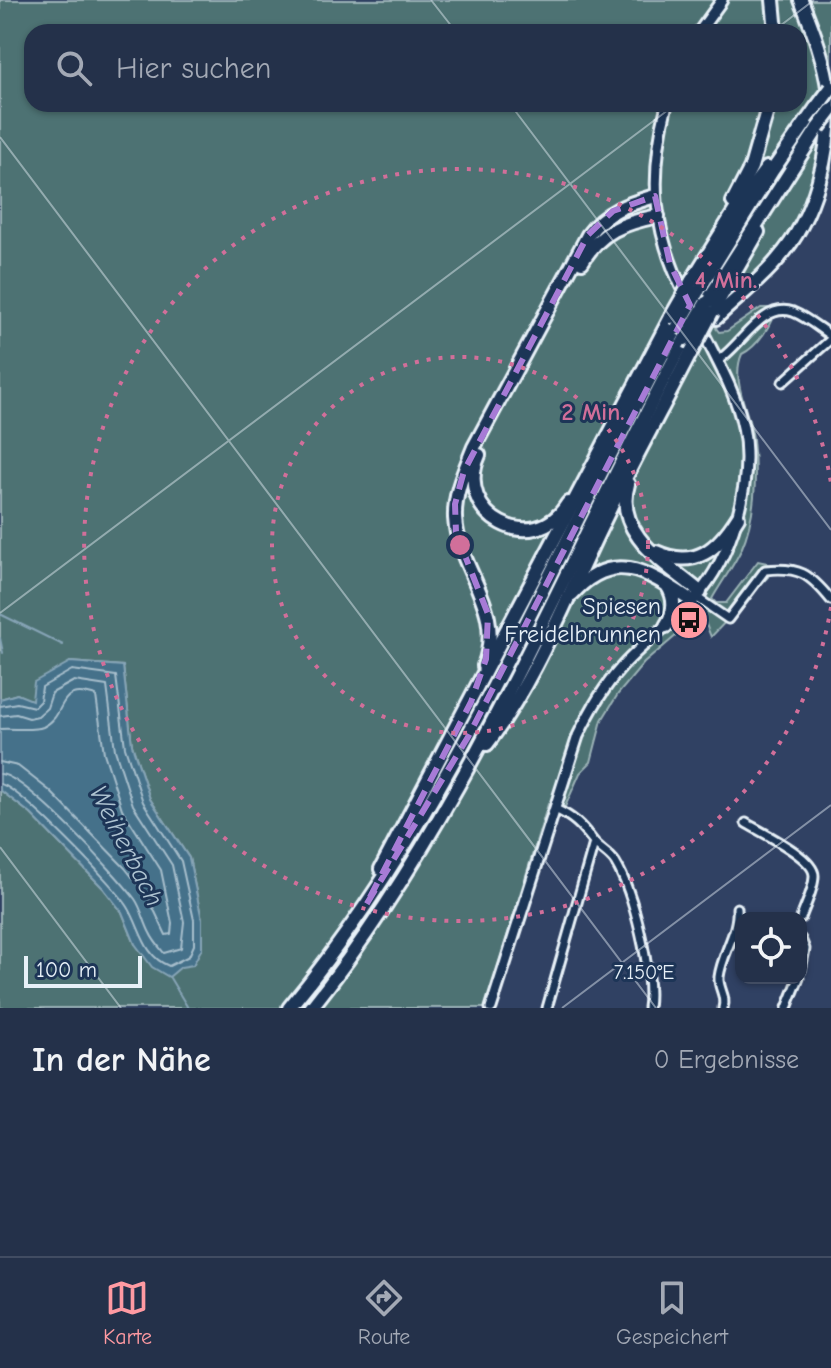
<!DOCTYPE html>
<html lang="de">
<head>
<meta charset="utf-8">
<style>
	body { margin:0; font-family:"Comic Neue",sans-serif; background:#303d54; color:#f1f3f6 }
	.controls { position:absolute; right:24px; bottom:24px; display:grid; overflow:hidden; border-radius:16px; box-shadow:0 2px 6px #0004 }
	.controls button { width:72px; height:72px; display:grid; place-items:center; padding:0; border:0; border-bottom:2px solid #414c62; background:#24314a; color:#f1f3f6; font:40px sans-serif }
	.scale { position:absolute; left:24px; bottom:20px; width:118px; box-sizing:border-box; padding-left:8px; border:4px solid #e8f1f8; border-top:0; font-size:22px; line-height:28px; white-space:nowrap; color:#e8f1f8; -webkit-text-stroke:6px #1d3557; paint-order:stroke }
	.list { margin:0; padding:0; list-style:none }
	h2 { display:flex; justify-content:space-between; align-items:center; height:104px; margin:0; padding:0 32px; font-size:34px }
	h2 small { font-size:26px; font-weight:400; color:#a3a9b5 }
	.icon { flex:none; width:44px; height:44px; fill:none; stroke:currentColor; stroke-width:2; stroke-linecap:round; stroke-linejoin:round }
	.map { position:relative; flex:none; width:831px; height:1008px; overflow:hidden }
	.search { position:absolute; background:#24314a; box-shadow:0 2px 6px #0004; left:24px; right:24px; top:24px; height:88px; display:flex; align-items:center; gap:20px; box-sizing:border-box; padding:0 28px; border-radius:24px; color:#a3a9b5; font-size:30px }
	.sheet { height:248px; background:#24314a }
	nav { display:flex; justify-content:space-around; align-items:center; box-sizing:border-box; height:112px; border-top:2px solid #414c62; background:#24314a; font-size:22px; color:#a3a9b5 }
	nav a { display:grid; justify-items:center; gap:4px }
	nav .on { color:#ff9aa2 }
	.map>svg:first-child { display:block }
	.green { fill:#4e7273; stroke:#9bb2b6; stroke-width:2; fill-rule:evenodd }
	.water { fill:#45718a; stroke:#86a4b6; stroke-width:2 }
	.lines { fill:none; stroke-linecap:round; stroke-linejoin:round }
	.shore { stroke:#a7becc; stroke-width:2 }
	.stream { stroke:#86a4b6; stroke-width:2 }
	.minor-casing { stroke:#e8f1f8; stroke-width:13 }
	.tertiary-casing { stroke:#e8f1f8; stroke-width:15 }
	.motorway-casing { stroke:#e8f1f8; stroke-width:18 }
	.minor { stroke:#1d3557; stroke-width:7 }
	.tertiary { stroke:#1d3557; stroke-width:9 }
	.motorway { stroke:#1d3557; stroke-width:12 }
	.motorway-bridge-casing { stroke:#e8f1f8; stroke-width:18; stroke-linecap:butt }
	.motorway-bridge { stroke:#1d3557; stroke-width:12 }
	.marked { fill:none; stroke:#a77bd6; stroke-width:6; stroke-dasharray:16 10; stroke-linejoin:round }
	.ticks { fill:none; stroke:#e8f1f8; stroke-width:2; stroke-opacity:0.45 }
	.ring { fill:none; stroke:#d16f9a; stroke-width:4; stroke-dasharray:4 8 }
	.labels { text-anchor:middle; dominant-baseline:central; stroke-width:6; stroke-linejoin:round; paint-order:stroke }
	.poi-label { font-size:24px; fill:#e8f1f8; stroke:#1d3557; text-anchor:end }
	.water-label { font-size:26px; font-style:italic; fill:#afc4d2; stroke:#1d3557 }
	.ticks-label { font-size:20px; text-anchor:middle; fill:#e8f1f8; stroke:#1d3557; stroke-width:6; stroke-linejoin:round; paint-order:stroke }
	.centre { fill:#d16f9a; stroke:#1d3557; stroke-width:4 }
	.ring-label { font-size:24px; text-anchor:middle; font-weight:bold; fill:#d16f9a; stroke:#1d3557; stroke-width:6; stroke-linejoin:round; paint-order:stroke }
</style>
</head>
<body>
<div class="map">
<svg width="831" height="1008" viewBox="0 0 831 1008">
	<rect width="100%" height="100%" fill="#304163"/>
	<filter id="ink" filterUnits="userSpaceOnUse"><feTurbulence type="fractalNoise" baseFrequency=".0125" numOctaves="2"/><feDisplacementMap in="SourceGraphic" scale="16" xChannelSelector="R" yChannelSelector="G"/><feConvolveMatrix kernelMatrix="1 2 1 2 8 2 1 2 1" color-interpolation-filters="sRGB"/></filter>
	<g filter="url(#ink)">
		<!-- green -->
		<path class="green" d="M0 0H831V169C809 241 777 275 719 321L716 328 719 332 727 331 761 308H775C773 324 757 347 742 354 730 381 750 412 753 439 757 476 756 516 741 550 733 567 721 583 712 599L716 603H726L758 561 767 563 770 567 768 577 711 637 705 622 698 617 644 663 618 694 602 720 591 762 580 773 564 809 548 804 485 1008H0V790L31 814 103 888 122 912 135 944 202 948V920L189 858 150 799 132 745 123 666 70 662 32 701 17 694 0 699ZM32 32H799V104H32Z"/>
		<!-- water -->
		<path class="water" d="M70 662 123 666 132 745 150 799 189 858 202 920V948L193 965 181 967 169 977 152 967 135 944 122 912 103 888 31 814 0 790V699L17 694 32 700 34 682Z"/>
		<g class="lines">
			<!-- shore -->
			<g class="shore">
				<path d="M0 706 17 703 34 707 40 701 42 687 72 670 116 676 125 747 143 802 181 861 194 920V945L189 956 169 966C143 956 141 928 128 907 116 887 18 786 0 784"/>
				<path d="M0 716 16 714 29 718 38 716 47 708 52 693 74 681 107 686 115 750 133 805 172 865 184 922 181 948 164 953C159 947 153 940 150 933 144 922 142 909 135 899 117 875 25 775 0 774"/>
				<path d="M0 729C12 728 33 731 43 727 69 715 54 683 96 696L104 753 122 809 161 870 172 923 171 934 166 935 148 897 125 868 50 791 18 766 0 762"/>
			</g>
			<!-- stream -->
			<g class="stream">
				<path d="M0 614 63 645"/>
				<path d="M0 638 3 653"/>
				<path d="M170 978 188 1008"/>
			</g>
			<defs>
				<g id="minor">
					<path d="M717 361C740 348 762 301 793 312 806 317 819 328 831 336"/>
					<path d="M783 382 831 339"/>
					<path d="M696 597 728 619 765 570C799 566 810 574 831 600"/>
					<path d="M555 809C573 817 581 825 593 841 599 849 609 853 615 862 634 893 653 973 648 1008"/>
					<path d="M746 823C761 832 815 858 814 876 814 889 805 906 801 918"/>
					<path d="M801 939 805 949 801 970"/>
					<path d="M547 1008 594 843"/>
					<path d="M723 1008C727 996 718 989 719 977 722 953 739 932 737 908"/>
					<path d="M787 1008 799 978"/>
				</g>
				<g id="tertiary">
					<path d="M699 32 722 0"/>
					<path d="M667 104C649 177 652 231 687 299"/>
					<path d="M491 1008 578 736C589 713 602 689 620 669 642 643 672 624 695 598 732 558 754 481 743 427 736 392 716 359 700 326"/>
				</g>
				<g id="motorway">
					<path d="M773 0 776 32"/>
					<path d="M733 202 751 167 769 104"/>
					<path d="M582 262C600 231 624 223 658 216"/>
					<path d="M691 282 738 206 767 168"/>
					<path d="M698 291 772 171 816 108"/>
					<path d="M706 303 818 128"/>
					<path d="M712 312 758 232"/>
					<path d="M716 318C736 298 760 281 778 259 816 216 831 151 829 94 825 61 813 30 801 0"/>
					<path d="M479 455C452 515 534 560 568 503"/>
					<path d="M628 484C613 534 667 564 700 592"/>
					<path d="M656 552C695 570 718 549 738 517"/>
					<path d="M572 594C614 547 649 573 692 601"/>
					<path d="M666 626C675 612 676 599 667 585"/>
					<path d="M484 666C506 607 458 572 455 518 454 493 465 470 474 447L588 235C605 211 628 204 655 196"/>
					<path d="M487 744C536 679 566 599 601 527 629 468 661 411 691 352"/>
					<path d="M381 869 671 317"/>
					<path d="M289 1008C457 805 550 556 677 328"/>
					<path d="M311 1008C472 807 563 564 685 339"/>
				</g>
			</defs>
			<!-- minor casing -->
			<use href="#minor" class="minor-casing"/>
			<!-- tertiary casing -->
			<use href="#tertiary" class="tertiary-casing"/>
			<!-- motorway casing -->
			<use href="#motorway" class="motorway-casing"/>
			<!-- minor -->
			<use href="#minor" class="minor"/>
			<!-- tertiary -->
			<use href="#tertiary" class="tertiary"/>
			<!-- motorway -->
			<use href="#motorway" class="motorway"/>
			<defs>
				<g id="motorway-bridge">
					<path d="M816 108 831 88"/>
					<path d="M818 128 831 111"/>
					<path d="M671 317 691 282"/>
					<path d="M677 328 698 291"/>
					<path d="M685 339 706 303"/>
					<path d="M691 352 712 312"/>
				</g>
			</defs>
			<!-- motorway-bridge casing -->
			<use href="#motorway-bridge" class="motorway-bridge-casing"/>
			<!-- motorway-bridge -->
			<use href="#motorway-bridge" class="motorway-bridge"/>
		</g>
	</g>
	<!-- marked area -->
	<path class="marked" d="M655 196 670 264 690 305 468 737 366 905 471 702 486 659 488 614 456 533 455 504 464 471 588 235 613 211Z"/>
	<!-- ticks -->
	<path class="ticks" d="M431 0 456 32M772 32 814 0M510 104 831 530M0 137 656 1008M0 613 676 104M0 847 121 1008M562 1008 831 805"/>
	<!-- distance rings -->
	<g class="ring">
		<circle cx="460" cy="545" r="188"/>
		<path d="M831 607A376 376 0 1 1 831 483"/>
	</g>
	<!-- icons -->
	<defs>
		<symbol id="bus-disc" viewBox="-11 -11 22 22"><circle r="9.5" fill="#ff9aa2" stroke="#1d3557"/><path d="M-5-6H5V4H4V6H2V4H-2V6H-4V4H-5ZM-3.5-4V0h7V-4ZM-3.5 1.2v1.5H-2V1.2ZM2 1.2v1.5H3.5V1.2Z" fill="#111"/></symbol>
	</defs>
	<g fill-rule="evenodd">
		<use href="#bus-disc" x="667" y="598" width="44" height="44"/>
	</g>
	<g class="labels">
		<!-- poi labels -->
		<g class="poi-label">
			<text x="661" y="606">Spiesen<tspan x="661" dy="28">Freidelbrunnen</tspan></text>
		</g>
		<!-- water labels -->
		<g class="water-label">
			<text transform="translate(126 846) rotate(63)">Weiherbach</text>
		</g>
	</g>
	<g class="ticks-label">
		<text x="644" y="979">7.150°E</text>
	</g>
	<circle cx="460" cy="545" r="12" class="centre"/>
	<g class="ring-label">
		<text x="726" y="288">4 Min.</text>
		<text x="593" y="420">2 Min.</text>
	</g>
</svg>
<div class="controls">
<button><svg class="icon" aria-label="locate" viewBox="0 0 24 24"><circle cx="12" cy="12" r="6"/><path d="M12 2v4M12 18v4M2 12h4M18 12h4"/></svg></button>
</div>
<div class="scale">100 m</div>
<div class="search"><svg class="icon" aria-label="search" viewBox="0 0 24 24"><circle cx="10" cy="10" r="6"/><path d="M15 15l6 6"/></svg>Hier suchen</div>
</div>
<section class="sheet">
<h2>In der Nähe<small>0 Ergebnisse</small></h2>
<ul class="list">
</ul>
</section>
<nav>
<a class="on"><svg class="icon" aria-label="map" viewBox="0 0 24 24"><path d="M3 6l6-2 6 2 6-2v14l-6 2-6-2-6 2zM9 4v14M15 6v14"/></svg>Karte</a>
<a><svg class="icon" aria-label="directions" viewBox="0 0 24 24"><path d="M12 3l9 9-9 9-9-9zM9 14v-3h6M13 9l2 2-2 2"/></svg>Route</a>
<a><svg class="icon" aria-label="saved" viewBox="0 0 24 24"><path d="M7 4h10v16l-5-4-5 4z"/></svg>Gespeichert</a>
</nav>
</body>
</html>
